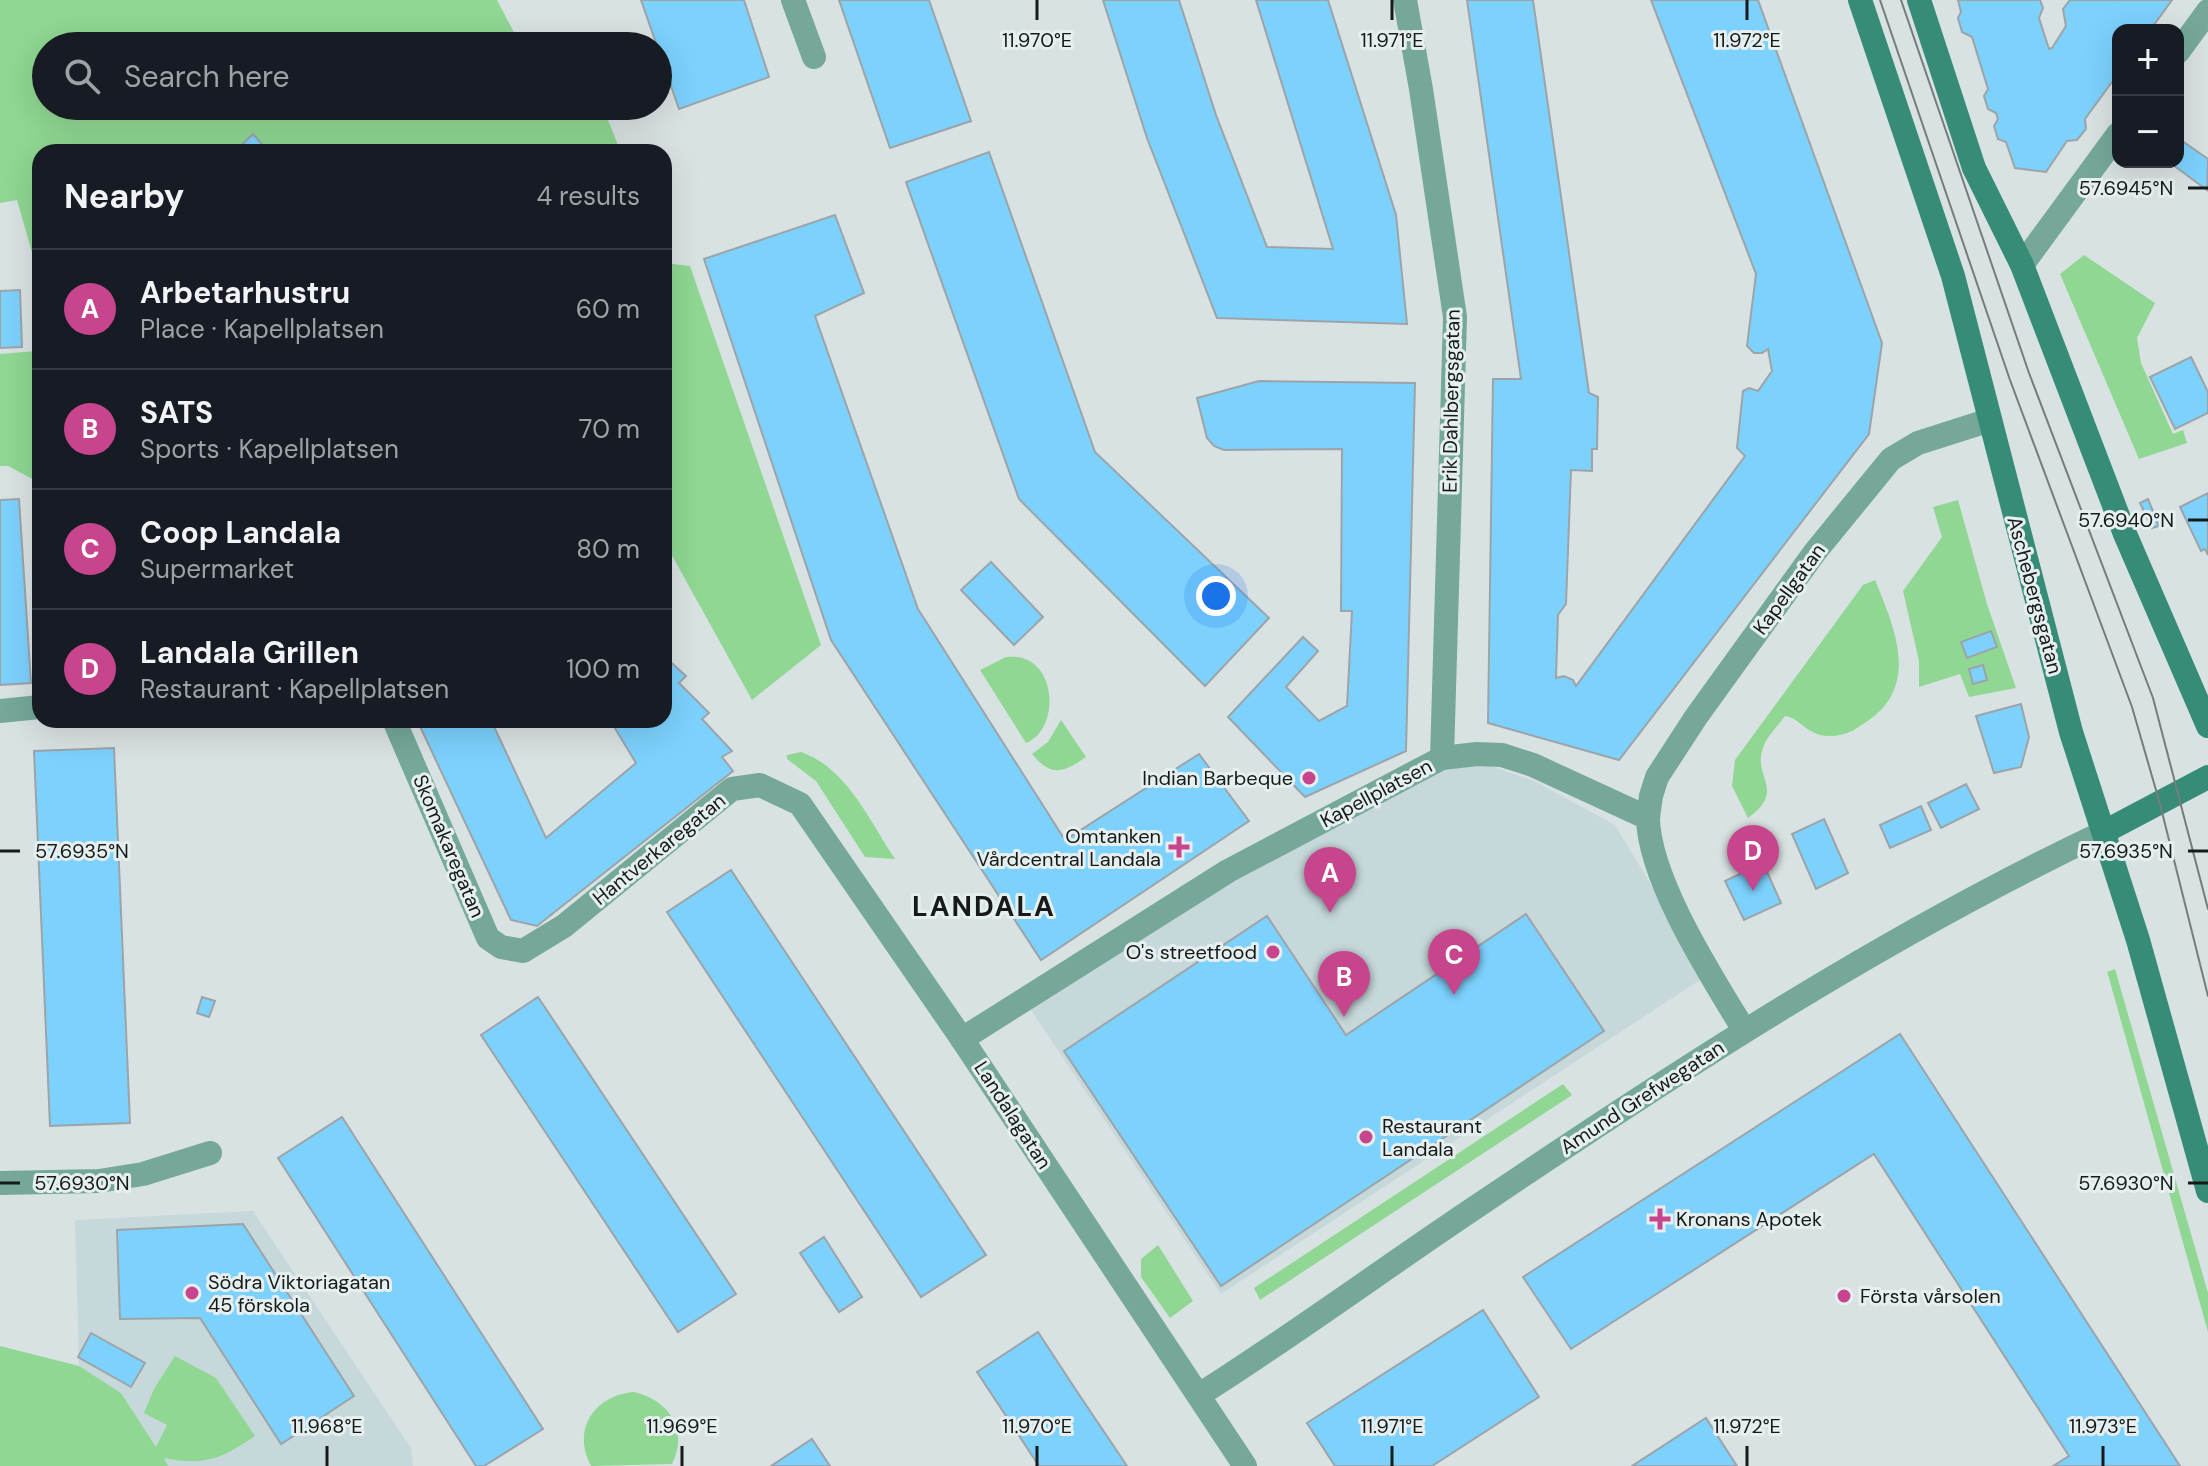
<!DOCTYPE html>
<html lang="en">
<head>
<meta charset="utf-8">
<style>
	body { margin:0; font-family:"DM Sans",sans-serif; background:#242831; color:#f1f3f6 }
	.controls { position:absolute; right:24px; top:24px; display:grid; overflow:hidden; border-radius:16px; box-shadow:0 8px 32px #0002 }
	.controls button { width:72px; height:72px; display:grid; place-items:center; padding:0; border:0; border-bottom:2px solid #363941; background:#171b24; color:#f1f3f6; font:40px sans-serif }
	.you { position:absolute; left:1216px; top:596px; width:28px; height:28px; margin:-20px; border:6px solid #fff; border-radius:50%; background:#1a73e8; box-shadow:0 0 0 12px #1a73e833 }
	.badge { display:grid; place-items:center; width:52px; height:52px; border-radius:50%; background:#c7458d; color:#fff; font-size:26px; font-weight:700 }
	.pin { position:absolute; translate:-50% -66px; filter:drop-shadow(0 2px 4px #0008) }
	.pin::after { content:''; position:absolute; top:42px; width:28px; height:24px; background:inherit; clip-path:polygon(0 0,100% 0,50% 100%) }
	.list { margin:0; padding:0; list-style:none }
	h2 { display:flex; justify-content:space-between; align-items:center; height:104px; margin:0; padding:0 32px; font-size:34px }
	h2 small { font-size:26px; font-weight:400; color:#9ea1a6 }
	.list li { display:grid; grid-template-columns:52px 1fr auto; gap:24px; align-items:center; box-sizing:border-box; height:120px; padding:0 32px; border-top:2px solid #363941 }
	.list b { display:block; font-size:30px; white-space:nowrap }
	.list p { margin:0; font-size:26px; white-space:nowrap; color:#9ea1a6 }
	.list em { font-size:26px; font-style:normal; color:#9ea1a6 }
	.icon { flex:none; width:44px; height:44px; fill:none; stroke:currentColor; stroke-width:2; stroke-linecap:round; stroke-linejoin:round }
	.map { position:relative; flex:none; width:2208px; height:1466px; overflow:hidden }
	.search { position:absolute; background:#171b24; box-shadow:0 8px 32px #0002; left:32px; top:32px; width:640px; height:88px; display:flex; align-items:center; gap:20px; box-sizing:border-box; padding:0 28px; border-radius:44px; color:#9ea1a6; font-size:30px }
	.panel { position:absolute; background:#171b24; box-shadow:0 8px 32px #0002; left:32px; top:144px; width:640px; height:584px; border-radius:24px }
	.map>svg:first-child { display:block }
	.built { fill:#c6d8da }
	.green { fill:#8fd792 }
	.building { fill:#7cd1fd; stroke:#9da4a8; stroke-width:2 }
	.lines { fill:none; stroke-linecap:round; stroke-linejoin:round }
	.street { stroke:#75a899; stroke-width:24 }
	.secondary { stroke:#378c77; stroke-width:24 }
	.tram { stroke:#767c7c; stroke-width:2 }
	.ticks { fill:none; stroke:#171a1a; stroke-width:3 }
	.poi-dot { fill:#c7458d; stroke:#e6eff0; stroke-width:3 }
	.labels { text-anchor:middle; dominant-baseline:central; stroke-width:6; stroke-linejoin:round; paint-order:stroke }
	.street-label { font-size:20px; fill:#171a1a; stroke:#e6eff0 }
	.poi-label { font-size:20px; fill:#171a1a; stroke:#e6eff0; text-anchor:start }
	.district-label { font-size:28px; font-weight:bold; letter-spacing:2px; fill:#171a1a; stroke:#e6eff0 }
	.ticks-label { font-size:20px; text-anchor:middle; fill:#171a1a; stroke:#e6eff0; stroke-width:6; stroke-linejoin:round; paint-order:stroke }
</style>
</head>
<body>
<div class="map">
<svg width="2208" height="1466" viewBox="0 0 2208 1466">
	<rect width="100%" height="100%" fill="#d9e2e3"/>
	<!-- built -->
	<g class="built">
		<path d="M1468 758 1534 781 1615 825 1706 976 1221 1294 1031 1010 1235 877Z"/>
		<path d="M253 1211 411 1448 413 1466H168L121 1393 79 1366 75 1220Z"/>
	</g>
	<!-- green -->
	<g class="green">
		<path d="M0 0H497L521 46H46V106H599L603 108 621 152H40V280L17 200 0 203Z"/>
		<path d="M2084 255 2155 303 2137 338 2141 363 2173 434 2183 430 2187 443 2139 459 2060 274Z"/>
		<path d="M664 263 690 266 821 645 752 700 664 541Z"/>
		<path d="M40 325V483L8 466H0V354L37 351Z"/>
		<path d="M1958 500 1987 604 2016 688 1969 697 1960 674 1919 687V661L1903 591 1942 537 1933 507Z"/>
		<path d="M1875 580C1893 624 1919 681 1873 717 1858 728 1848 736 1829 736 1807 736 1799 717 1785 716 1778 726 1766 737 1763 748 1752 777 1787 790 1748 818L1732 786 1735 760 1863 585Z"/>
		<path d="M1006 657C1011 657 1020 656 1025 659 1058 671 1057 731 1026 743L980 670Z"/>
		<path d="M1061 720 1086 757C1063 773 1051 777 1032 754L1048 742Z"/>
		<path d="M801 752C847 768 869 820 895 859L865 857 816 781 787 759V755Z"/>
		<path d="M2115 969 2208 1293V1332L2109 978 2107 972Z"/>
		<path d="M1563 1084 1572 1095 1260 1300 1254 1288Z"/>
		<path d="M1158 1245 1193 1301 1170 1318 1141 1277V1259Z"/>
		<path d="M0 1346 79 1366 121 1393 156 1447 167 1425 144 1413 154 1389 175 1356 216 1378 255 1436C221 1459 205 1466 164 1458L168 1466H0Z"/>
		<path d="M634 1392C669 1400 689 1430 672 1464L591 1466C571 1429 595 1395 634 1392Z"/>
	</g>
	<!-- building -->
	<g class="building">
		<path d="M641 0H744L769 77 679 109Z"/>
		<path d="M839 0H929L971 121 890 148Z"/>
		<path d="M1103 0H1179L1216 115 1267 247 1333 249 1256 0H1328L1396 215 1407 324 1217 318 1147 138Z"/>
		<path d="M1467 0H1533L1589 393 1598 397 1597 449H1592V471L1571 470 1566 604 1558 615 1556 678 1564 676 1573 680 1576 686 1745 456 1737 448 1743 391 1749 388 1758 391 1772 371 1768 349 1762 353H1754L1747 346 1756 274 1651 0H1758L1882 343 1869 434 1619 760 1488 723 1493 379H1521Z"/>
		<path d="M1958 0H2040L2043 8 2039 18 2049 49 2052 48 2066 26 2063 9 2070 0H2172L2151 29 2118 30V81L2112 82 2085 119 2086 129 2077 140 2067 141 2046 172 2015 168 2006 142 1998 139 1994 126 1998 119 1996 113 1988 109 1984 96 1988 89 1972 37 1962 32 1958 18 1961 12Z"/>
		<path d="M253 134 269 152H234Z"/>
		<path d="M2178 138 2208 159 2207 190 2169 162H2178Z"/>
		<path d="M989 152 1095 452 1269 618 1205 686 1019 499 906 182Z"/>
		<path d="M835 215 864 293 815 316 918 609 1065 840 1199 754 1249 821 1041 960 831 640 704 259Z"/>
		<path d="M20 290 22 347 0 348V291Z"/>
		<path d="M2191 357 2208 392V413L2175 429 2150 377Z"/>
		<path d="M1259 381 1415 383 1406 751 1305 797 1228 717 1303 637 1318 651 1286 687 1319 721 1347 706 1352 611H1341L1342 449 1224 450 1214 446 1207 438 1197 398Z"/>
		<path d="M2208 493V555L2205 549 2201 551 2180 507Z"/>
		<path d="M19 499 31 683 0 685V500Z"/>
		<path d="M2148 499 2159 526 2152 528 2140 503Z"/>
		<path d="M991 562 1043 617 1014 645 961 590Z"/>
		<path d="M1991 631 1997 647 1967 658 1961 642Z"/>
		<path d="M664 656 686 676 679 683 709 713 702 719 732 751 722 757 733 771 537 926 511 920 417 720H491L546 838 636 763 610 720H664Z"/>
		<path d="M1983 665 1987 680 1973 684 1969 669Z"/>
		<path d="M2021 704 2029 737 2021 767 1994 773 1976 716Z"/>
		<path d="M114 748 130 1123 50 1126 34 751Z"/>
		<path d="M1966 784 1979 809 1941 828 1928 803Z"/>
		<path d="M1921 806 1931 830 1890 848 1880 825Z"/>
		<path d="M1824 819 1848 873 1816 889 1792 834Z"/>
		<path d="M1763 863 1781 903 1744 920 1725 881Z"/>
		<path d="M731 870 986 1255 921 1297 667 912Z"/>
		<path d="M1526 914 1604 1031 1221 1286 1064 1051 1267 916 1346 1035Z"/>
		<path d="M202 997 215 1001 209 1017 197 1013Z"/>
		<path d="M538 997 736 1294 678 1332 481 1035Z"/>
		<path d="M1900 1034 2180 1466H2053L2069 1456 1874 1154 1571 1349 1523 1277Z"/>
		<path d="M342 1117 543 1429 484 1466H476L278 1158Z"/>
		<path d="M243 1224 354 1396 281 1444 200 1318 120 1319 117 1230Z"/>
		<path d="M824 1237 862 1297 839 1312 800 1253Z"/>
		<path d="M1483 1310 1539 1397 1432 1466H1335L1307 1423Z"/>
		<path d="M1038 1332 1074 1387 1127 1466H1039L977 1372Z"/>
		<path d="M91 1333 145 1363 131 1387 78 1357Z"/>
		<path d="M1706 1418 1737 1466H1632Z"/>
		<path d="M812 1439 830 1466H771Z"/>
	</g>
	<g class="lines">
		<!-- street -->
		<g class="street">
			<path d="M793 0 814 57"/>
			<path d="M1405 0 1421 89 1455 317 1442 758"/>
			<path d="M2178 52 2208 11"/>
			<path d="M2022 265 2118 134"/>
			<path d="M0 711 40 707"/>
			<path d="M394 720 488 938 501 947 523 951 564 926 732 789 760 785 800 804 962 1039 1245 1466"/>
			<path d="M1648 818 1651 796 1657 777 1696 717 1815 552 1891 459 1918 443 1990 420"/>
			<path d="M962 1039 1228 871 1442 758 1477 754 1502 755 1533 765 1648 818C1649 880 1712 977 1744 1030"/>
			<path d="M0 1183 99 1181 143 1174 210 1153"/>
			<path d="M1199 1395C1291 1337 1379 1272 1470 1211 1674 1073 1881 938 2104 832"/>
		</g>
		<!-- secondary -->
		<g class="secondary">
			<path d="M1860 0 1953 276 2071 732 2138 940 2208 1191"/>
			<path d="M1919 0 1974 168 2022 265 2125 534 2208 726"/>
			<path d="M2104 832 2208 777"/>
		</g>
		<!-- tram -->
		<g class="tram">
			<path d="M1880 0 2010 380 2132 707 2160 804 2208 996"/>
			<path d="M1901 0 2029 373 2153 698 2208 909"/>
		</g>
	</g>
	<!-- ticks -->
	<path class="ticks" d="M1037 0V20M1392 0V20M1747 0V20M2188 188H2208M2188 520H2208M0 851H20M2188 851H2208M0 1183H20M2188 1183H2208M327 1446V1466M682 1446V1466M1037 1446V1466M1392 1446V1466M1747 1446V1466M2103 1446V1466"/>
	<!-- markers -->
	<g class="poi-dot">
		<circle cx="1309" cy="778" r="8"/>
		<path d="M1175 835h8v8h8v8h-8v8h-8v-8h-8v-8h8z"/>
		<circle cx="1273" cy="952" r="8"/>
		<circle cx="1366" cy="1137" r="8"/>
		<path d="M1656 1207h8v8h8v8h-8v8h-8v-8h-8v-8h8z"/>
		<circle cx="192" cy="1293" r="8"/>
		<circle cx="1844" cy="1296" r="8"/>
	</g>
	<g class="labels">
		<!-- street labels -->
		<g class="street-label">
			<text transform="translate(1451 401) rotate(-89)">Erik Dahlbergsgatan</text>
			<text transform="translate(1789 589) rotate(-54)">Kapellgatan</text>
			<text transform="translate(2035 595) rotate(75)">Aschebergsgatan</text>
			<text transform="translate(1376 793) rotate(-28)">Kapellplatsen</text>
			<text transform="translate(449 846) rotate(67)">Skomakaregatan</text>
			<text transform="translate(659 849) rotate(-39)">Hantverkaregatan</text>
			<text transform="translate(1642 1097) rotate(-33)">Amund Grefwegatan</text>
			<text transform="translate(1013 1115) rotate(57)">Landalagatan</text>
		</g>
		<!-- poi labels -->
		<g class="poi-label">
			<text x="1293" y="778" text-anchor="end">Indian Barbeque</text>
			<text x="1161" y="836" text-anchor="end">Omtanken<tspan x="1161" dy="23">Vårdcentral Landala</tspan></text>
			<text x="1257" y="952" text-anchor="end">O's streetfood</text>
			<text x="1382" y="1126">Restaurant<tspan x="1382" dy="23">Landala</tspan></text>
			<text x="1676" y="1219">Kronans Apotek</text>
			<text x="208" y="1282">Södra Viktoriagatan<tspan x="208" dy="23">45 förskola</tspan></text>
			<text x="1860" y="1296">Första vårsolen</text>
		</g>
		<!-- district labels -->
		<g class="district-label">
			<text x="984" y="906">LANDALA</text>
		</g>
	</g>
	<g class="ticks-label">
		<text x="1037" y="47">11.970°E</text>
		<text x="1392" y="47">11.971°E</text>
		<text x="1747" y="47">11.972°E</text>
		<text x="2126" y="195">57.6945°N</text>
		<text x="2126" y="527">57.6940°N</text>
		<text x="82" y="858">57.6935°N</text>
		<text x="2126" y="858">57.6935°N</text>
		<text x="82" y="1190">57.6930°N</text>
		<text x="2126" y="1190">57.6930°N</text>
		<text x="327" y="1433">11.968°E</text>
		<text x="682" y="1433">11.969°E</text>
		<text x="1037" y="1433">11.970°E</text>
		<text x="1392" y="1433">11.971°E</text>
		<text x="1747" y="1433">11.972°E</text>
		<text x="2103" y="1433">11.973°E</text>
	</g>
</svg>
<div class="controls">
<button>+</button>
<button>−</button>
</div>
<div class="you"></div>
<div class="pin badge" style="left:1330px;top:913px">A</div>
<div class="pin badge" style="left:1344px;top:1017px">B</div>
<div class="pin badge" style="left:1454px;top:995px">C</div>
<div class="pin badge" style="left:1753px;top:891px">D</div>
<div class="search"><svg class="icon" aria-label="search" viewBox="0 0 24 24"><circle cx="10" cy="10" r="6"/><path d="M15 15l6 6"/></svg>Search here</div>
<section class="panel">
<h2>Nearby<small>4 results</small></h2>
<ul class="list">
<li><span class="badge">A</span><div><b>Arbetarhustru</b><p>Place · Kapellplatsen</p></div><em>60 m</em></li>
<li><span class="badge">B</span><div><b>SATS</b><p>Sports · Kapellplatsen</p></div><em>70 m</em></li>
<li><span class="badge">C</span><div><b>Coop Landala</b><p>Supermarket</p></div><em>80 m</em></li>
<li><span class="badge">D</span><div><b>Landala Grillen</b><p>Restaurant · Kapellplatsen</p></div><em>100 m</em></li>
</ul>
</section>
</div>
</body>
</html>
